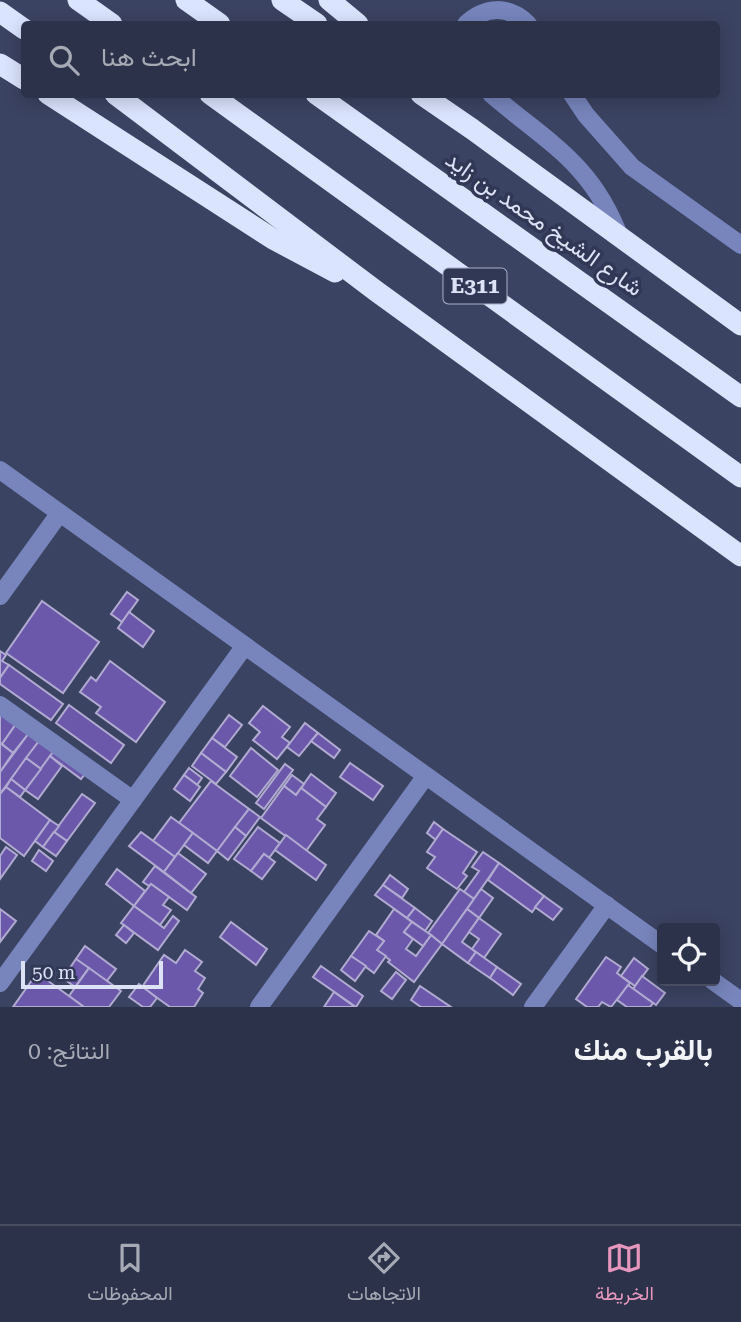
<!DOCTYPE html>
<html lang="ar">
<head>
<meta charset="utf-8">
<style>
	body { margin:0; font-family:"Roboto Serif",Vazirmatn,serif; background:#383e54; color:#f1f3f6; direction:rtl }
	.controls { position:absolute; right:21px; bottom:21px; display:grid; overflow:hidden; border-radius:7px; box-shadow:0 4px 18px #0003 }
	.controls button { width:63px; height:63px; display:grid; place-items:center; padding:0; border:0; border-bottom:2px solid #484d62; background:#2c324a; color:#f1f3f6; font:35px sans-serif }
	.scale { position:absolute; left:21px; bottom:18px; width:142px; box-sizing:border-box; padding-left:7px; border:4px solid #dde2f6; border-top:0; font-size:19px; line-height:24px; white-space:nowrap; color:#dde2f6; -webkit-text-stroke:5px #303856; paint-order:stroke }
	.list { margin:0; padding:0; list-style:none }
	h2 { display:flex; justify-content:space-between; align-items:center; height:91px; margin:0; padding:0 28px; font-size:30px }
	h2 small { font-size:23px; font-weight:400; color:#a6aab5 }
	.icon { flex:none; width:38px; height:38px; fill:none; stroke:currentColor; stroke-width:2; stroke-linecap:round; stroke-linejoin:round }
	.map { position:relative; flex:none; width:741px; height:1007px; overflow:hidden; direction:ltr }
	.search { position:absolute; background:#2c324a; box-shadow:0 4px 18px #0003; left:21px; right:21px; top:21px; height:77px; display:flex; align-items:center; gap:18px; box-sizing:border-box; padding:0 24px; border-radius:7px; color:#a6aab5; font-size:26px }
	.sheet { height:217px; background:#2c324a }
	nav { display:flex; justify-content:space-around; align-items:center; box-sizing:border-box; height:98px; border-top:2px solid #484d62; background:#2c324a; font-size:19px; color:#a6aab5 }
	nav a { display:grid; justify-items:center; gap:4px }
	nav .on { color:#e797bd }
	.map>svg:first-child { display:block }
	.building { fill:#6c58ab; stroke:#b1abd1; stroke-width:2 }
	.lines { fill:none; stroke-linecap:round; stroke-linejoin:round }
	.minor { stroke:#7785bc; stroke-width:18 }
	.highway { stroke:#dbe4fe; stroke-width:21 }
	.labels { text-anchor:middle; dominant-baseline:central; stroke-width:7; stroke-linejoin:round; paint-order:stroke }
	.shield { fill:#303856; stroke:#a9afc6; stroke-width:2 }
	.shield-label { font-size:21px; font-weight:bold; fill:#dde2f6 }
	.street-label { font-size:23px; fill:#dde2f6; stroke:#303856 }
</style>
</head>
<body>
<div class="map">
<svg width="741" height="1007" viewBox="0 0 741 1007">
	<rect width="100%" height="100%" fill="#3b4362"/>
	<!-- building -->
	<g class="building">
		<path d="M127 592 138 600 122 622 111 614Z"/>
		<path d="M42 601 99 642 63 693 6 653Z"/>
		<path d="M129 612 154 631 143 647 118 628Z"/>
		<path d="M0 651 6 655 2 661 9 665 0 678Z"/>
		<path d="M110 661 165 702 136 742 96 713 101 707 80 692 91 677 96 681Z"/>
		<path d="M9 665 63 704 51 720 0 684V678Z"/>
		<path d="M69 705 124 745 111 763 56 723Z"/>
		<path d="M263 706 290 727 282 737 290 743 277 759 253 740 260 732 249 723Z"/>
		<path d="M0 712 16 724 2 744 0 743Z"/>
		<path d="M229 715 242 725 225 747 212 738Z"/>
		<path d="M305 723 318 733 299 756 287 747Z"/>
		<path d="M16 724 29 733 13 753 2 744Z"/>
		<path d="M29 733 39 741 0 794V772Z"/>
		<path d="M318 733 340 750 334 758 311 741Z"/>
		<path d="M212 738 237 757 226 772 201 753Z"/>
		<path d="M39 741 54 751 41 769 26 758Z"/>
		<path d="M0 743 13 753 0 772Z"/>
		<path d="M251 748 278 770 257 797 230 776Z"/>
		<path d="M54 751 85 774 81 779 50 756Z"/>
		<path d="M201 753 226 772 216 784 192 766Z"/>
		<path d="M50 756 62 766 38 799 25 790Z"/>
		<path d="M26 758 41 769 25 790 11 779Z"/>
		<path d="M350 763 383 786 373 800 340 777Z"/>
		<path d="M285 764 293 770 264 809 256 803Z"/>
		<path d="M189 768 202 778 197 785 184 775Z"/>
		<path d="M311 774 336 793 326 807 301 788Z"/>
		<path d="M184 775 200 787 190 801 174 789Z"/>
		<path d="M292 775 304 784 296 795 284 786Z"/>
		<path d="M11 779 25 790 20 797 6 787Z"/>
		<path d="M211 781 249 809 217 851 179 823Z"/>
		<path d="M284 786 296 795 301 788 326 807 317 819 325 825 306 851 261 818Z"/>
		<path d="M6 787 50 820 24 856 0 838V794Z"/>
		<path d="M82 794 95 803 67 841 54 832Z"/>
		<path d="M249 809 260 817 246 836 235 827Z"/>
		<path d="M171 817 193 833 175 857 153 841Z"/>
		<path d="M50 820 59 826 43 847 35 841Z"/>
		<path d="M434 822 443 829 436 840 427 833Z"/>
		<path d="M235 827 246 836 228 860 217 851Z"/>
		<path d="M258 827 280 843 269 858 264 854 251 871 234 859Z"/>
		<path d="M443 829 477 852 463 873 467 876 457 889 427 868 435 857 427 852Z"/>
		<path d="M54 832 67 841 56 856 43 847Z"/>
		<path d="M141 832 175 857 164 872 129 846Z"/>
		<path d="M193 833 217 851 208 863 184 845Z"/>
		<path d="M286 835 326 865 316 880 275 850Z"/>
		<path d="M6 847 17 855 0 879V856Z"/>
		<path d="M39 850 53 861 46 871 32 861Z"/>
		<path d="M483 852 499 863 474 899 464 892 479 871 472 867Z"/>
		<path d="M178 853 206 874 191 893 164 872Z"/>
		<path d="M264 854 275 862 262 879 251 871Z"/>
		<path d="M499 863 544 896 532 912 488 880Z"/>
		<path d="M155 866 196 897 187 910 151 884 149 886 143 882Z"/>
		<path d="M117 869 145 891 134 906 106 884Z"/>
		<path d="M390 875 408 889 402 898 383 885Z"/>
		<path d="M151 884 169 897 163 905 171 910 160 925 134 906Z"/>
		<path d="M383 885 415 908 407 918 375 895Z"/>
		<path d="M460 889 474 899 442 944 428 933Z"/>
		<path d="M481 889 493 898 479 918 467 909Z"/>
		<path d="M544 896 562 909 553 920 535 907Z"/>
		<path d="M134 906 164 928 173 916 179 921 158 950 121 923Z"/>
		<path d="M415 908 432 921 425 931 407 918Z"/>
		<path d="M0 909 16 921 0 942Z"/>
		<path d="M394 909 412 922 404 932 413 939 406 949 416 956 431 935 442 944 414 982 388 962 390 960 377 950 384 941 376 935Z"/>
		<path d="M467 909 479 918 462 942 476 952 468 963 442 944Z"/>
		<path d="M479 918 501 934 484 958 472 949 479 939 469 932Z"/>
		<path d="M231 922 267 949 256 965 220 937Z"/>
		<path d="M412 922 431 935 423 946 404 932Z"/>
		<path d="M124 925 134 933 126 943 116 935Z"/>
		<path d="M369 931 384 941 377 950 386 956 374 973 351 956Z"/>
		<path d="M85 946 116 969 106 982 76 959Z"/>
		<path d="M185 950 202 962 195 971 205 978 198 989 203 993 194 1007H170L142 987 164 955 176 963Z"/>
		<path d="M476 952 497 967 490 978 468 963Z"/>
		<path d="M351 956 366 966 355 981 341 970Z"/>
		<path d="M606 957 621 967 617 973 630 983 611 1007 602 1002 598 1007H587L576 999Z"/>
		<path d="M634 958 648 969 635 986 621 976Z"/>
		<path d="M76 959 89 968 75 987 63 978Z"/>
		<path d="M321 966 363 996 356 1007 313 977Z"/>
		<path d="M497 967 521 984 513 995 490 978Z"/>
		<path d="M89 968 121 991 109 1007H84L69 996Z"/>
		<path d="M396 972 406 980 392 999 381 991Z"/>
		<path d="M37 973 69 996 84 1007H13Z"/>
		<path d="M642 976 665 993 656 1005 633 989Z"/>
		<path d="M139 984 157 998 150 1007H143L129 997Z"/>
		<path d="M628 985 653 1003 650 1007H627L617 1000Z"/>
		<path d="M420 986 451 1007H421L411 1000Z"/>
		<path d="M334 992 355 1007H324Z"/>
	</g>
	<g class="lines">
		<!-- minor -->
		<g class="minor">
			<path d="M466 24C485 6 509 5 528 24"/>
			<path d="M491 94C548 143 592 163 620 238"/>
			<path d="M572 94 586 115 632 167 741 245"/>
			<path d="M0 470 662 945"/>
			<path d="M0 596 59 514"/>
			<path d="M0 705 133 800"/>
			<path d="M713 981 741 1001"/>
			<path d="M0 983 244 647"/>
			<path d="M259 1007 425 777"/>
			<path d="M533 1007 607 905"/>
		</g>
		<!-- highway -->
		<g class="highway">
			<path d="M78 0 112 24"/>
			<path d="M186 0 220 24"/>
			<path d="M282 0 317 24"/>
			<path d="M329 0 358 24"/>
			<path d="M0 12 24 29"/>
			<path d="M0 64 24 79"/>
			<path d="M48 94 273 239 335 272"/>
			<path d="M115 94 376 291 741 556"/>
			<path d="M210 94 741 477"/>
			<path d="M316 94 741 397"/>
			<path d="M421 94 472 129 741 325"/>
		</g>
	</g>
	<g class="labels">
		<!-- shield labels -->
		<rect class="shield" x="443.5" y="268.5" width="63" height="35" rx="5"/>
		<g class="shield-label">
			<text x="475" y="286">E311</text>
		</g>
		<!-- street labels -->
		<g class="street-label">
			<text transform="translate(544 224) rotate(35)">شارع الشيخ محمد بن زايد</text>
		</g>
	</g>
</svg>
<div class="controls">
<button><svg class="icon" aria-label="locate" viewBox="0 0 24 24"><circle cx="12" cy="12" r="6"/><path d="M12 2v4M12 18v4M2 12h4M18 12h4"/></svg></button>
</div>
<div class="scale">50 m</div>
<div class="search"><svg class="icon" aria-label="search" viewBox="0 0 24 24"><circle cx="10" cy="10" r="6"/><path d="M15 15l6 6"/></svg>ابحث هنا</div>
</div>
<section class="sheet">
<h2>بالقرب منك<small>النتائج: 0</small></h2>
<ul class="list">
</ul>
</section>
<nav>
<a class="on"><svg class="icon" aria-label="map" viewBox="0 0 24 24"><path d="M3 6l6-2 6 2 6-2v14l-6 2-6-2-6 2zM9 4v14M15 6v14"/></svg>الخريطة</a>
<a><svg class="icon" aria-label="directions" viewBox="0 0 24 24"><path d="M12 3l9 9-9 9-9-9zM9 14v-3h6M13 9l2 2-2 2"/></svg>الاتجاهات</a>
<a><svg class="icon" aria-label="saved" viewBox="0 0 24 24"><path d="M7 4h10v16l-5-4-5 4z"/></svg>المحفوظات</a>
</nav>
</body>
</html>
